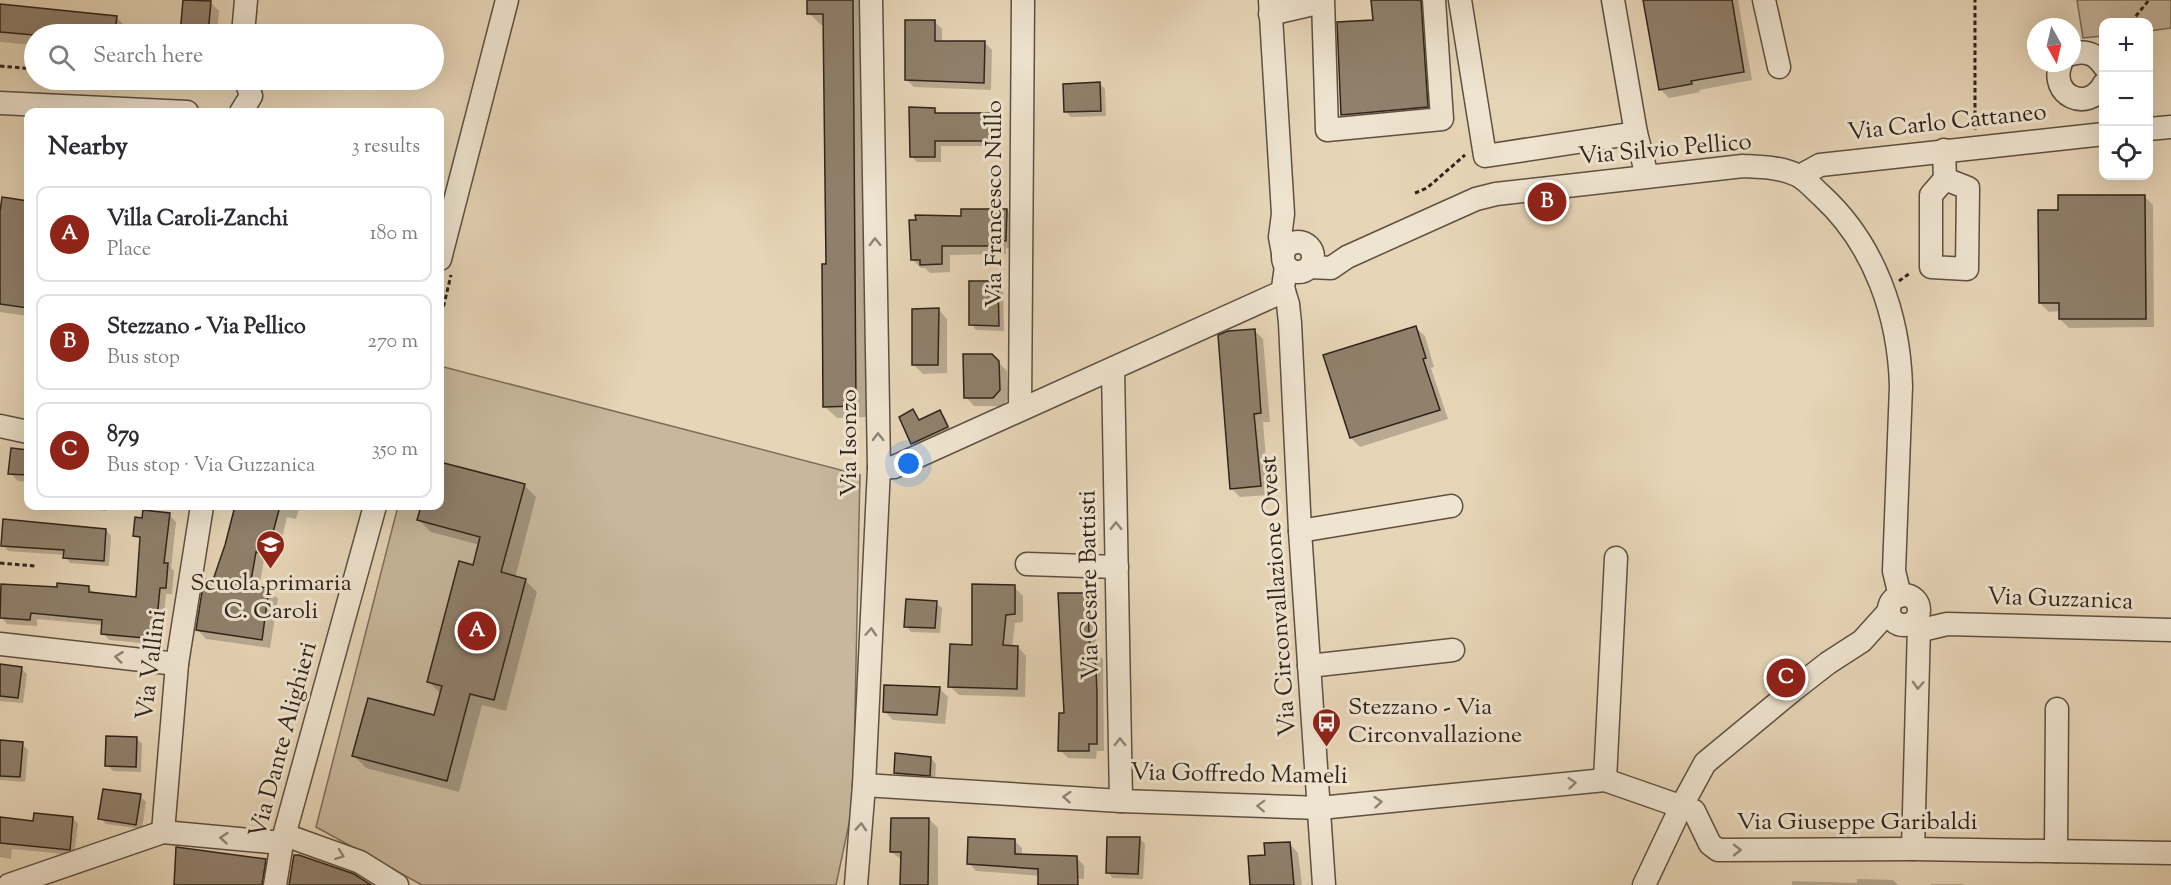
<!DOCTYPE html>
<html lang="en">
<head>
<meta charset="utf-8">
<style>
	body { margin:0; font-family:"Sorts Mill Goudy",serif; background:#f7f7f7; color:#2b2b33 }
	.controls { position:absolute; right:18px; top:18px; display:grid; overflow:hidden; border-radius:12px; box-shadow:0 6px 24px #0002 }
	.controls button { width:54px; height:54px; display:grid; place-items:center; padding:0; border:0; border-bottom:2px solid #e1e1e2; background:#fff; color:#2b2b33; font:30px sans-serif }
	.compass { position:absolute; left:2027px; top:18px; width:54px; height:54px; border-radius:50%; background:#fff; box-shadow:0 6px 24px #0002; rotate:172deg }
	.you { position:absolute; left:909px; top:464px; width:21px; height:21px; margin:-15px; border:4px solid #fff; border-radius:50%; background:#1a73e8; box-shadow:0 0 0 9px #1a73e833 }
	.badge { display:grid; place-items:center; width:39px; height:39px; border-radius:50%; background:#8f2418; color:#fff; font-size:20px; font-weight:700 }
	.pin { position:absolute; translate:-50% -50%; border:3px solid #fff; box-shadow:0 2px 6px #0006 }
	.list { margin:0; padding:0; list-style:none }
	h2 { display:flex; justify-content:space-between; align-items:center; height:78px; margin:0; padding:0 24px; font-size:26px }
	h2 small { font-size:20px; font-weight:400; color:#7c7c81 }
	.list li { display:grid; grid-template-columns:39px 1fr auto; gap:18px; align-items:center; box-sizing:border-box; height:96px; margin:0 12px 12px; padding:0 12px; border:2px solid #e1e1e2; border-radius:12px }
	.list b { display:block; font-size:22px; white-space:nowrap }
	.list p { margin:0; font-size:20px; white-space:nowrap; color:#7c7c81 }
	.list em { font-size:20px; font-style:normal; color:#7c7c81 }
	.icon { flex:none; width:33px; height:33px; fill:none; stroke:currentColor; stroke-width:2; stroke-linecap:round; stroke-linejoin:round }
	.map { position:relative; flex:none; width:2171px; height:885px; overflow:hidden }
	.search { position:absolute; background:#fff; box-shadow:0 6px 24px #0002; left:24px; top:24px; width:420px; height:66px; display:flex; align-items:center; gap:15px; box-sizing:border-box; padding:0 21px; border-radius:33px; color:#7c7c81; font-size:22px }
	.panel { position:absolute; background:#fff; box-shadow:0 6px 24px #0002; left:24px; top:108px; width:420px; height:402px; border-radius:12px }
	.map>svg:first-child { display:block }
	.green { fill:#c8b79c; stroke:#7c6d5b; stroke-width:1.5 }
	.shadow { fill:#0003 }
	.building { fill:#90806c; stroke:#31231a; stroke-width:1.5 }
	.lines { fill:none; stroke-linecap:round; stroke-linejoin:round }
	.minor-casing { stroke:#5e5041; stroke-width:25 }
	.path { stroke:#31231a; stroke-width:3; stroke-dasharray:4.5 3; stroke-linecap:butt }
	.minor { stroke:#efe4d0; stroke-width:22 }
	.oneway { stroke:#908475 }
	.labels { text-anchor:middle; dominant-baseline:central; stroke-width:6; stroke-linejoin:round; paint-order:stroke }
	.street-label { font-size:24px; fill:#31231a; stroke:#efe4d0 }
	.poi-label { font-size:24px; fill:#31231a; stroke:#efe4d0 }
</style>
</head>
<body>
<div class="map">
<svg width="2171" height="885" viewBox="0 0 2171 885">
	<rect width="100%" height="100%" fill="#e7d5b7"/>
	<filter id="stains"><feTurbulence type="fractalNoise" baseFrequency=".00333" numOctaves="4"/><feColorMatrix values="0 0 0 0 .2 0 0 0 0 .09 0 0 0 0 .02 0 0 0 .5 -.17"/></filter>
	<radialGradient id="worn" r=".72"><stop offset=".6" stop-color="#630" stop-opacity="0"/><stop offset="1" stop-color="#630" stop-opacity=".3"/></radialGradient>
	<!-- green -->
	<g class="green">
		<path d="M2077 0H2171V28L2149 31 2148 22H2104L2103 36 2083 38Z"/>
		<path d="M440 366 860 475 853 805 836 885H422L316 827 398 506H440Z"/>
	</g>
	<!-- shadow -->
	<g class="shadow">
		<path d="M184 0 210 2 219 11 217 34H182Z"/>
		<path d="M809 0H864L867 417 837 418 825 407 827 265 825 25H821L809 13Z"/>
		<path d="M1373 0H1433L1436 115 1351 123 1343 114 1374 21Z"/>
		<path d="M1645 0H1738L1752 80 1699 90 1700 92 1669 98 1660 89Z"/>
		<path d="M0 6 117 18 129 30 128 34H34V45L0 42Z"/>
		<path d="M934 21 942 29V42H984L992 50 991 90 914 87 907 80Z"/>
		<path d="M1100 84 1105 89 1106 116 1071 117 1065 111Z"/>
		<path d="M935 110 940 115H993L999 120V146H941V162H917L911 156Z"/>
		<path d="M2144 196 2153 205 2154 327 2069 328 2060 319V311L2049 312 2040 303 2060 211Z"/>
		<path d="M3 199 28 202V316L0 312V224Z"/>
		<path d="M1007 210 1016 219 1014 249 1006 248V254L950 255V272L930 273 925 268H921L912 259 963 218Z"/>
		<path d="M998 283 1003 288 1004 331 976 330 971 324Z"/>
		<path d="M939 310 947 319V373L923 374 914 365Z"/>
		<path d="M1416 328 1425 336 1434 367 1431 368 1448 419 1360 447 1351 438 1325 356Z"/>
		<path d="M1254 330 1263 339 1270 422H1263L1269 495 1240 497 1231 488Z"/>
		<path d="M991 355 1007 371 1008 399 1002 406H974L966 397Z"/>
		<path d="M913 411 921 421 940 412 945 417 952 433 918 449 913 444 900 417Z"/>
		<path d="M12 450 28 451V482L18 481 10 473Z"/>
		<path d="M440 463 524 485 536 497 515 578 525 580 537 592 506 711 482 705 459 792 366 768 354 756 435 717 441 694 429 682 474 566 480 545 431 532 419 520 423 506H440Z"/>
		<path d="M74 506H106V511Z"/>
		<path d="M236 506H300L296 519 287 517 276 563 264 560 259 588 269 590 278 599 270 648 206 639 198 630 227 546Z"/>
		<path d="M169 515 176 522 171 568 174 571 172 594H166L161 645 109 640 103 633V625L37 619V626L7 624 1 617 58 589 89 588 95 594 137 599Z"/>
		<path d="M106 530 111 536 109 566 70 563 65 555 8 551 3 545Z"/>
		<path d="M1014 587 1023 596V622L1015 623 1012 647H1018L1026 656 1025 697 959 695 950 686 974 646Z"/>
		<path d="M1086 595 1094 603 1097 653 1103 659 1104 751H1097L1096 759 1068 758 1060 750Z"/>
		<path d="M936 603 942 608 940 633 911 632 906 626Z"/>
		<path d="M0 666 21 668 27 674 23 703 0 701Z"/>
		<path d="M939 688 948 697 945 724 893 720 884 711Z"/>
		<path d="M136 738 142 744 141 772 113 771 107 765Z"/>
		<path d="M0 742 22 744 28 750 25 782 0 780Z"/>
		<path d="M931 758 936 764 935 781 901 779 896 773Z"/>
		<path d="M140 796 146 802 142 829 106 824 100 818Z"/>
		<path d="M73 818 78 824 74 855 12 849 11 859 0 857V819L35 822Z"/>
		<path d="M929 819 938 828V885H901L902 860 891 852Z"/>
		<path d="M1140 839 1145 844 1143 879 1113 878 1107 872Z"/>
		<path d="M1014 840 1022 848V855L1077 858 1084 866V879L976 871 969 863Z"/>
		<path d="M1290 844 1298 853 1302 885H1252L1266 856Z"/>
		<path d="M265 861 275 871 274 885H176Z"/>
		<path d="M1857 879 1893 880 1898 885H1792V881L1857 883Z"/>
		<path d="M1931 884H1963L1964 885H1931Z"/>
	</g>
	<!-- building -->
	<g class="building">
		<path d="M183 0 211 1 208 34H180Z"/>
		<path d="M807 0H853L856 406 823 407 822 264H826L823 14H807Z"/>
		<path d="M1371 0H1421L1428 107 1341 115 1337 22 1373 20Z"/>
		<path d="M1643 0H1732L1744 72 1691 81 1692 84 1659 90Z"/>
		<path d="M0 4 117 16 115 34 34 35 0 32Z"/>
		<path d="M905 20H935V41H985L984 83 905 80Z"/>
		<path d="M1100 82 1101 111 1064 112 1063 84Z"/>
		<path d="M909 107 935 108V113H994V141H935V157H910Z"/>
		<path d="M2058 195H2145L2146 319H2059V303H2039L2038 210H2058Z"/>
		<path d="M2 197 28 201V308L0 304V212Z"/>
		<path d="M961 209H1007L1006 241 998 240V246H942V264L920 265V260H911L909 220H916L915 215 961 216Z"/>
		<path d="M969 281H998L999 326 969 325Z"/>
		<path d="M939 308 938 365H912V309Z"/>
		<path d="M1416 326 1426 358 1423 359 1440 410 1350 438 1323 355Z"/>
		<path d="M1255 329 1261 413 1254 414 1261 486 1230 489 1218 335 1228 331Z"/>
		<path d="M963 354H992L999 361 1000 390 993 398H964Z"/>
		<path d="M913 409 919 420 940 410 948 427 911 444 899 417Z"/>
		<path d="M11 448 28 450V475L8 474Z"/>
		<path d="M440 462 525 484 501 572 526 579 494 700 470 694 447 781 352 756 368 698 434 715 442 686 427 682 459 561 473 565 480 537 417 520 421 506H440Z"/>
		<path d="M235 506H280L267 555 256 552 250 586 269 588 262 640 196 630 204 579 213 580 225 545Z"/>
		<path d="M143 510 170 513 164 563H168L166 588H160L155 639 101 634 102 620 31 613 30 620 0 618 1 584 57 587V583L89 586V592L136 597 140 537 133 536 135 517 142 518Z"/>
		<path d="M3 519 106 529 104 561 63 558 64 550 1 546Z"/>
		<path d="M972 584 1015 585V614L1006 615 1003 645 1018 646 1017 689 948 687 950 644 972 645Z"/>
		<path d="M1058 593H1087L1090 650H1095L1097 692V744H1089V751H1058L1059 713H1064Z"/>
		<path d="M906 599 937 601 935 628 904 627Z"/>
		<path d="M0 664 22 667 18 698 0 696Z"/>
		<path d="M884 685 940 687 937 715 883 712Z"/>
		<path d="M106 736 137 737 136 767 105 766Z"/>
		<path d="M0 740 23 742 20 777 0 776Z"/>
		<path d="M895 753 931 757 930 776 894 773Z"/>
		<path d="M103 789 141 794 136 825 98 819Z"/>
		<path d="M34 813 73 817 70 850 0 843V817L33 821Z"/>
		<path d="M891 818H929L928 885H900L901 852H890Z"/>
		<path d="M968 837 1015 839V854L1077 856 1078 885H1038V869L967 864Z"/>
		<path d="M1107 837H1140L1138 874 1106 873Z"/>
		<path d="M1290 842 1294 885H1250L1248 856 1265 855 1264 843Z"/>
		<path d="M176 847 266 859 262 885H174Z"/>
		<path d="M294 855H299L354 874 371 885H289Z"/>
	</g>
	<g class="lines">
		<defs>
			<g id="minor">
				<path d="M1270 0 1283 214 1280 237 1283 253"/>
				<path d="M1323 0 1327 130 1442 119 1434 0"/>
				<path d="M1460 0 1485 156 1636 133"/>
				<path d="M1613 0 1636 133 1647 176"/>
				<path d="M1764 0 1779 67"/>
				<path d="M1270 14 1309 5 1319 0"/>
				<path d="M243 34 246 0"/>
				<path d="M2072 54C2086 50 2096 54 2104 66"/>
				<path d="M2061 63C2048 95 2088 114 2104 84"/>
				<path d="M0 103 187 112"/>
				<path d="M241 112 251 96 246 80"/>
				<path d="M2148 129 2171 127"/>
				<path d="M1944 150 1945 179 1931 195V267L1967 269 1968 188 1945 179"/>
				<path d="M1800 176 1820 165 2104 134"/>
				<circle cx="1298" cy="257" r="15"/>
				<path d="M440 259 507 0"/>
				<path d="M1286 266 1283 288 1288 304 1290 323 1300 531 1324 885"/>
				<path d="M1310 267 1331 268 1347 257 1447 212 1476 199 1496 194 1743 166C1762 167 1780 167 1797 175 1806 179 1814 189 1822 196 1875 245 1899 316 1901 386L1894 571 1900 596"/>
				<path d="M1113 369 1121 801"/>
				<path d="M1020 409 1023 0"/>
				<path d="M0 426 28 432"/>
				<path d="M879 468 894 467 1284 291"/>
				<path d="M1300 531 1451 506"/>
				<path d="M1027 564 1117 567"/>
				<circle cx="1904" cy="610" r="15"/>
				<path d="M1912 624 1926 629 1947 624 2171 630"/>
				<path d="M0 644 177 664"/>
				<path d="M1309 666 1453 650"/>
				<path d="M1605 780 1616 558"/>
				<path d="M864 785 1121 801 1320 808 1605 780 1694 811 1710 844 1718 850 1913 849 2171 853"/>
				<path d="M163 832 177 664 202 506"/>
				<path d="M285 835 360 862 397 885"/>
				<path d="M1913 849 1919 626"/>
				<path d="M2056 851 2057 709"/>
				<path d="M9 885 163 832 282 843"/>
				<path d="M275 885 282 843 375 506"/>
				<path d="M856 885 864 785 879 468 871 0"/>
				<path d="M1644 885 1681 807 1705 763 1792 691 1828 663 1862 641 1889 611"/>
			</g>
		</defs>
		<!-- minor casing -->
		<use href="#minor" class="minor-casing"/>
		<!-- path -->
		<g class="path">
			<path d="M2131 22 2149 0"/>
			<path d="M0 66 34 69"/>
			<path d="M187 80 209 81 217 80"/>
			<path d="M1975 130V0"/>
			<path d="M1415 193 1427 188 1465 155"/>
			<path d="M1899 281 1910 273"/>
			<path d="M440 321 451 275"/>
			<path d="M0 563 35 566"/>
		</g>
		<!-- minor -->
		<use href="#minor" class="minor"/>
	</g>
	<!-- one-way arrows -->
	<defs><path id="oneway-chevron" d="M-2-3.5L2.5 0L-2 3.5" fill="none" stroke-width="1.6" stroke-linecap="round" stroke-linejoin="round" transform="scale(1.5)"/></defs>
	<g class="oneway">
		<use href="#oneway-chevron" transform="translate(875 242) rotate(-91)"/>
		<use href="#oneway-chevron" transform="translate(878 437) rotate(-91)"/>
		<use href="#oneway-chevron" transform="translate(1116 526) rotate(-91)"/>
		<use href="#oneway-chevron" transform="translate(871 632) rotate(-87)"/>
		<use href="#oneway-chevron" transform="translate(119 657) rotate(-173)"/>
		<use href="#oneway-chevron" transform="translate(1918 685) rotate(92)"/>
		<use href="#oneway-chevron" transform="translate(1120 742) rotate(-91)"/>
		<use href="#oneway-chevron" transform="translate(1572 783) rotate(-5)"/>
		<use href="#oneway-chevron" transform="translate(1067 797) rotate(-176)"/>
		<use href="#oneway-chevron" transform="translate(1378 802) rotate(-5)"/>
		<use href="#oneway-chevron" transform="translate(1261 806) rotate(-178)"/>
		<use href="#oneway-chevron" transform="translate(861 827) rotate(-86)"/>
		<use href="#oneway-chevron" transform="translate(224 838) rotate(-175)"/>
		<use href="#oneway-chevron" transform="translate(1737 850)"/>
		<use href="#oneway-chevron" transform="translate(340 855) rotate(20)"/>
	</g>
	<!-- icons -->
	<defs>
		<symbol id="school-pin" viewBox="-11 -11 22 30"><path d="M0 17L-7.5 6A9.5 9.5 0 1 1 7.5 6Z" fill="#8f2418" stroke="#efe4d0"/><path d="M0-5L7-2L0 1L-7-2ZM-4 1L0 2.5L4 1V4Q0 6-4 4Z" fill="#fff"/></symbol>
		<symbol id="bus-pin" viewBox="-11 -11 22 30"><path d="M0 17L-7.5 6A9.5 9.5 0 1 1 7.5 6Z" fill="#8f2418" stroke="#efe4d0"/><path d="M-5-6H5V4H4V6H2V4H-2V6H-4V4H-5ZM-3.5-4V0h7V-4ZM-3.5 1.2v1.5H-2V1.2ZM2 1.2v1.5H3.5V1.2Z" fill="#fff"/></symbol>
	</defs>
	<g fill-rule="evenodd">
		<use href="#school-pin" x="254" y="528" width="33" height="45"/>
		<use href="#bus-pin" x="1310" y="706" width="33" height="45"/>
	</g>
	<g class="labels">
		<!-- street labels -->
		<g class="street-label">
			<text transform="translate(1947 123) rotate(-6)">Via Carlo Cattaneo</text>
			<text transform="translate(1665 150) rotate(-5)">Via Silvio Pellico</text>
			<text transform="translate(995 204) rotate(-90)">Via Francesco Nullo</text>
			<text transform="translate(850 443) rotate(-90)">Via Isonzo</text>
			<text transform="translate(1090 585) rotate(-91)">Via Cesare Battisti</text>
			<text transform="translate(1279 596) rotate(-94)">Via Circonvallazione Ovest</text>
			<text transform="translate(2060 600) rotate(2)">Via Guzzanica</text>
			<text transform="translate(152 665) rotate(-83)">Via Vallini</text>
			<text transform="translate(284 740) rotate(-75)">Via Dante Alighieri</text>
			<text transform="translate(1239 775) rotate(1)">Via Goffredo Mameli</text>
			<text x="1857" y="823">Via Giuseppe Garibaldi</text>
		</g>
		<!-- poi labels -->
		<g class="poi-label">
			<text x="271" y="584">Scuola primaria<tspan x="271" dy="28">C. Caroli</tspan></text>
			<text x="1348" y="708" text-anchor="start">Stezzano - Via<tspan x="1348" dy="28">Circonvallazione</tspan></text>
		</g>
	</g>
	<rect width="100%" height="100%" filter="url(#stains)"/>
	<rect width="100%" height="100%" fill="url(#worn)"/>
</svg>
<div class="controls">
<button>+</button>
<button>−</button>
<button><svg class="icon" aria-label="locate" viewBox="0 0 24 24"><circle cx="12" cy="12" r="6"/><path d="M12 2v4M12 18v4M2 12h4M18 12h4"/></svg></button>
</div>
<svg class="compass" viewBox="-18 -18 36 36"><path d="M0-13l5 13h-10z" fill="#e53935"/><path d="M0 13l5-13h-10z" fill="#7c7c81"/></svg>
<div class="you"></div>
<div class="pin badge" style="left:477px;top:631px">A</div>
<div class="pin badge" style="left:1547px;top:202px">B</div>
<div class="pin badge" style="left:1786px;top:678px">C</div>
<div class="search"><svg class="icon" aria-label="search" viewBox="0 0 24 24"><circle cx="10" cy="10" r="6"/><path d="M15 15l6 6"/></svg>Search here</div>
<section class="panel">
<h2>Nearby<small>3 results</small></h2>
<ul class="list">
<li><span class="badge">A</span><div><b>Villa Caroli-Zanchi</b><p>Place</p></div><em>180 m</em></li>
<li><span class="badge">B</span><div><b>Stezzano - Via Pellico</b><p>Bus stop</p></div><em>270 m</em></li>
<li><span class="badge">C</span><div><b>879</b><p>Bus stop · Via Guzzanica</p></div><em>350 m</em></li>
</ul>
</section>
</div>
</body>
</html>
